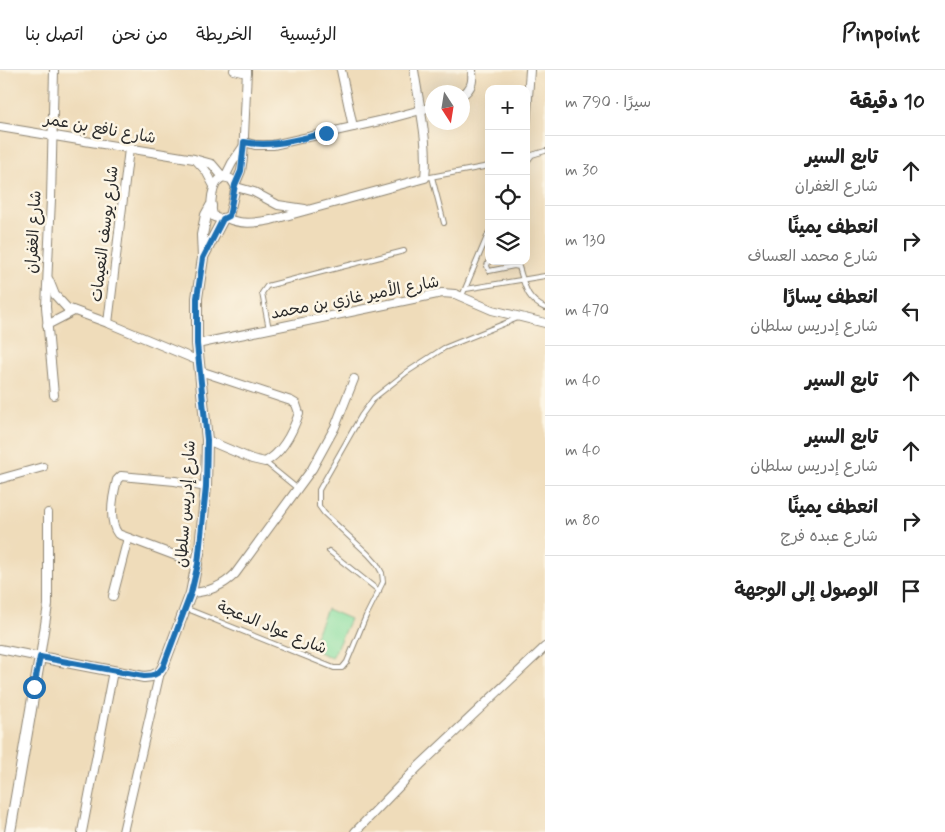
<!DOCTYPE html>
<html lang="ar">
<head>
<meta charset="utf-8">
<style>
	body { margin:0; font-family:Mynerve,"Playpen Sans Arabic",sans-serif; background:#f2f2f2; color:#222; direction:rtl }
	.controls { position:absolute; right:15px; top:15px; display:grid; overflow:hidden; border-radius:10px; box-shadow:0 5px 20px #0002 }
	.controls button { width:45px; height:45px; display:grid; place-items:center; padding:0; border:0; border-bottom:1px solid #e0e0e0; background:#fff; color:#222; font:25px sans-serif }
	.compass { position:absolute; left:425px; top:15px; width:45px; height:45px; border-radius:50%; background:#fff; box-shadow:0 5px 20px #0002; rotate:168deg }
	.stop { position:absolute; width:15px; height:15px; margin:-11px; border:4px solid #1f6fb2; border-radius:50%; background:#fff }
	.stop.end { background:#1f6fb2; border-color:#fff; box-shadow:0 1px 5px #0008 }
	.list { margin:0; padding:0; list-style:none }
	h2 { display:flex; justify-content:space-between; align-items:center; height:65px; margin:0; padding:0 20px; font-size:21px }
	h2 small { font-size:16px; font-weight:400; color:#767676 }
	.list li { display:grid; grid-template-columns:32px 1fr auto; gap:15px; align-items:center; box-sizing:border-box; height:70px; padding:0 20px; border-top:1px solid #e0e0e0 }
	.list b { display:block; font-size:19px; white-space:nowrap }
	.list p { margin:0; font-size:16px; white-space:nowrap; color:#767676 }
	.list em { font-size:16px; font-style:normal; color:#767676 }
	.icon { flex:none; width:28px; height:28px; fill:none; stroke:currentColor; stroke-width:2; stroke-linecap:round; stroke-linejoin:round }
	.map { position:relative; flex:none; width:545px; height:762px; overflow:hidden; direction:ltr }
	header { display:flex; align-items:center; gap:30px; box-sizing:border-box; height:70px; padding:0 25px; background:#fff; border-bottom:1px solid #e0e0e0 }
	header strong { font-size:24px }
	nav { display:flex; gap:28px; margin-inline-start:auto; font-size:18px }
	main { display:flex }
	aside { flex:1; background:#fff }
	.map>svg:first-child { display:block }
	.green { fill:#89dfa2; stroke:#5a8566 }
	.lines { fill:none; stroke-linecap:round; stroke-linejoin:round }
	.service-casing { stroke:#8d8472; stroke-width:6 }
	.minor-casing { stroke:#8d8472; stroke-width:10 }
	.tertiary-casing { stroke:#8d8472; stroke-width:12 }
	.service { stroke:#fff; stroke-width:4 }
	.minor { stroke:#fff; stroke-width:8 }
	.tertiary { stroke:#fff; stroke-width:10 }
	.route { stroke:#1f6fb2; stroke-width:6 }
	.labels { text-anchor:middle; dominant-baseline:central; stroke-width:5; stroke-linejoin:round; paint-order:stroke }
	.street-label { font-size:16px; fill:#2b2b2b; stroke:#fcf5e5 }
</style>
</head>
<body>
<header>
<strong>Pinpoint</strong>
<nav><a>الرئيسية</a><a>الخريطة</a><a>من نحن</a><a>اتصل بنا</a></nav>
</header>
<main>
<aside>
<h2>10 دقيقة<small>سيرًا · 790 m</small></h2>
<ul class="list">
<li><svg class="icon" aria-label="ahead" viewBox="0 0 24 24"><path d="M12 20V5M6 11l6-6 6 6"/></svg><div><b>تابع السير</b><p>شارع الغفران</p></div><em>30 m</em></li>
<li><svg class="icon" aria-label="right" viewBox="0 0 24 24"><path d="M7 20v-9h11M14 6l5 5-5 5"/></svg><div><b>انعطف يمينًا</b><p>شارع محمد العساف</p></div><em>130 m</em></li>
<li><svg class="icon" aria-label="left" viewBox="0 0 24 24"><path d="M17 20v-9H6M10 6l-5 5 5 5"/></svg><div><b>انعطف يسارًا</b><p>شارع إدريس سلطان</p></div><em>470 m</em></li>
<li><svg class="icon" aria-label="ahead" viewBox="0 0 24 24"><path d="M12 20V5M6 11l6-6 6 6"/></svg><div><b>تابع السير</b></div><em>40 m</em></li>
<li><svg class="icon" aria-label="ahead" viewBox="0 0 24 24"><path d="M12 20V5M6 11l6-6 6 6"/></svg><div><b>تابع السير</b><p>شارع إدريس سلطان</p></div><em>40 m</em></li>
<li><svg class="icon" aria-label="right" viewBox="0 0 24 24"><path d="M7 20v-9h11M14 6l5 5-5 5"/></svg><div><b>انعطف يمينًا</b><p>شارع عبده فرج</p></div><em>80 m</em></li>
<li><svg class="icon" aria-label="arrive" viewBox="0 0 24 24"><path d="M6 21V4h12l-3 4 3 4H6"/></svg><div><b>الوصول إلى الوجهة</b></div></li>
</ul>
</aside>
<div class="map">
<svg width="545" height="762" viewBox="0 0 545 762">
	<rect width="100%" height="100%" fill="#fcf5e5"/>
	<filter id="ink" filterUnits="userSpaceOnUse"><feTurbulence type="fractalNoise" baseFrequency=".02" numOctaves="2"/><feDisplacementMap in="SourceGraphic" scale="10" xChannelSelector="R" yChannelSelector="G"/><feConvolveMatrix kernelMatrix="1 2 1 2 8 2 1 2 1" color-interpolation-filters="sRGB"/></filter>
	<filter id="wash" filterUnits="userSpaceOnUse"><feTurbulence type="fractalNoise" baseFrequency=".0096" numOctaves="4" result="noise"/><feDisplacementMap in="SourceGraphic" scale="20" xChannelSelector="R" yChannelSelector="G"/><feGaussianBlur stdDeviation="1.12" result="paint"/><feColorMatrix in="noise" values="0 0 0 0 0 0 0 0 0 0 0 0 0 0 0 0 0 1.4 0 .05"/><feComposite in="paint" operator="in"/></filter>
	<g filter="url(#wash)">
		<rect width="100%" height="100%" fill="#efdcba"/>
		<!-- green -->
		<path class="green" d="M327 539 350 549 332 588 310 578Z"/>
	</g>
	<g filter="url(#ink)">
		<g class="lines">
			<defs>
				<g id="service">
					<path d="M526 93 532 85 545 81"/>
					<path d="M432 107 444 153"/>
					<path d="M425 108 489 96"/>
					<path d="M489 189 487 196 489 201 514 196 519 197C525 216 526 229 545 238"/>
					<path d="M466 219 545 206"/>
					<path d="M462 226 489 162"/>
					<path d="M269 259 262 223 267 216 404 181"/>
					<path d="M265 392 298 419"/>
					<path d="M329 481 379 521"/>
					<path d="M185 538 334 598H342L347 592 366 546 383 512 382 503 377 494 368 484 324 443 319 436V420L361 346 374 328 407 302 444 278 518 248"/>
				</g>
				<g id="minor">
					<path d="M54 0 51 129 46 237 54 325"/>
					<path d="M234 0 247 3"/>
					<path d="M341 0 353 57"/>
					<path d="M462 25C472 19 473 11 472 0"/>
					<path d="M526 55 530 0"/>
					<path d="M0 57 194 89 212 94 223 107"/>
					<path d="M244 72 255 75H273L384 50 432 37"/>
					<path d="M196 90 206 101 214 116"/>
					<path d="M223 107 231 109 236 117 229 146 220 149 214 147C209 136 211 113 223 107Z"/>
					<path d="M225 107 232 93 243 77"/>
					<path d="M235 115 241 101 243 88 247 0"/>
					<path d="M236 117 254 122 278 135 305 139"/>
					<path d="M226 148C241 155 255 153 271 150L425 108C429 72 419 35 414 0"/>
					<path d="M49 210 55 225 67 238 108 253 199 291"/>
					<path d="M108 253 129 79"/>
					<path d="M47 255 74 241"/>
					<path d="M197 274 442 223 455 224 492 240 545 253"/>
					<path d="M200 301 291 331 296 334 299 343C293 361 282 383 265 392L252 389 207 370"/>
					<path d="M0 409 43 397"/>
					<path d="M198 494 118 464C108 451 113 425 117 410L121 406 175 411 206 417"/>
					<path d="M191 523C208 522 223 516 235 504L312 399 335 357 354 309"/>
					<path d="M113 526 128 468"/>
					<path d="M0 579 40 587 48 535V443"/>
					<path d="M82 762 113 601"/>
					<path d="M123 762 160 602"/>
					<path d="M355 762 418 697 545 577"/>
				</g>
				<g id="tertiary">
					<path d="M203 187 223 149"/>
					<path d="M10 762 40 587 144 607 152 606 160 602 163 597 191 523 200 478 206 417 207 370 197 274V228L203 188 202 165 206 145 211 136"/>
				</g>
			</defs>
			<!-- service casing -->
			<use href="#service" class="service-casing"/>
			<!-- minor casing -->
			<use href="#minor" class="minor-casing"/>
			<!-- tertiary casing -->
			<use href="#tertiary" class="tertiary-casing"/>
			<!-- service -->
			<use href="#service" class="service"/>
			<!-- minor -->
			<use href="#minor" class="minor"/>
			<!-- tertiary -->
			<use href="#tertiary" class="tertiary"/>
		</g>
	</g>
	<g class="lines" filter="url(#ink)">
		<!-- route -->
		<path class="route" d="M34 617 40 587 144 606C152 606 158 605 163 597L191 523 198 494 206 417 207 370 197 274V228L203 188 223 149 229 146 230 142 235 115 241 101 244 72C272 78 298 69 326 63"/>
	</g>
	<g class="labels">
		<!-- street labels -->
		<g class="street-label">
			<text transform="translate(100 59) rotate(10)">شارع نافع بن عمر</text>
			<text transform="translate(34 162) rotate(-87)">شارع الغفران</text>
			<text transform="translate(105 164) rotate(-83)">شارع يوسف النعيمات</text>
			<text transform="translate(355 228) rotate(-11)">شارع الأمير غازي بن محمد</text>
			<text transform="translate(186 434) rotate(-86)">شارع إدريس سلطان</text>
			<text transform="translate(272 558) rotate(22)">شارع عواد الدعجة</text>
		</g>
	</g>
</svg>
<div class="controls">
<button>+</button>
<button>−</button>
<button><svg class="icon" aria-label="locate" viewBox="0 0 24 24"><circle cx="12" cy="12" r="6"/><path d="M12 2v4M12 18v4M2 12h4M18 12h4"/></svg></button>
<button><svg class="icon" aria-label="layers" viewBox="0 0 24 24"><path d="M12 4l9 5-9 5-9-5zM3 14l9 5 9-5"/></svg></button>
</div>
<svg class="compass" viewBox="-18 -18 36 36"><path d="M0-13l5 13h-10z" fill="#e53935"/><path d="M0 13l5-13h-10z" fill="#767676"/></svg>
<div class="stop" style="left:34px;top:617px"></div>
<div class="stop end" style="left:326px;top:63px"></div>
</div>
</main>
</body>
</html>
